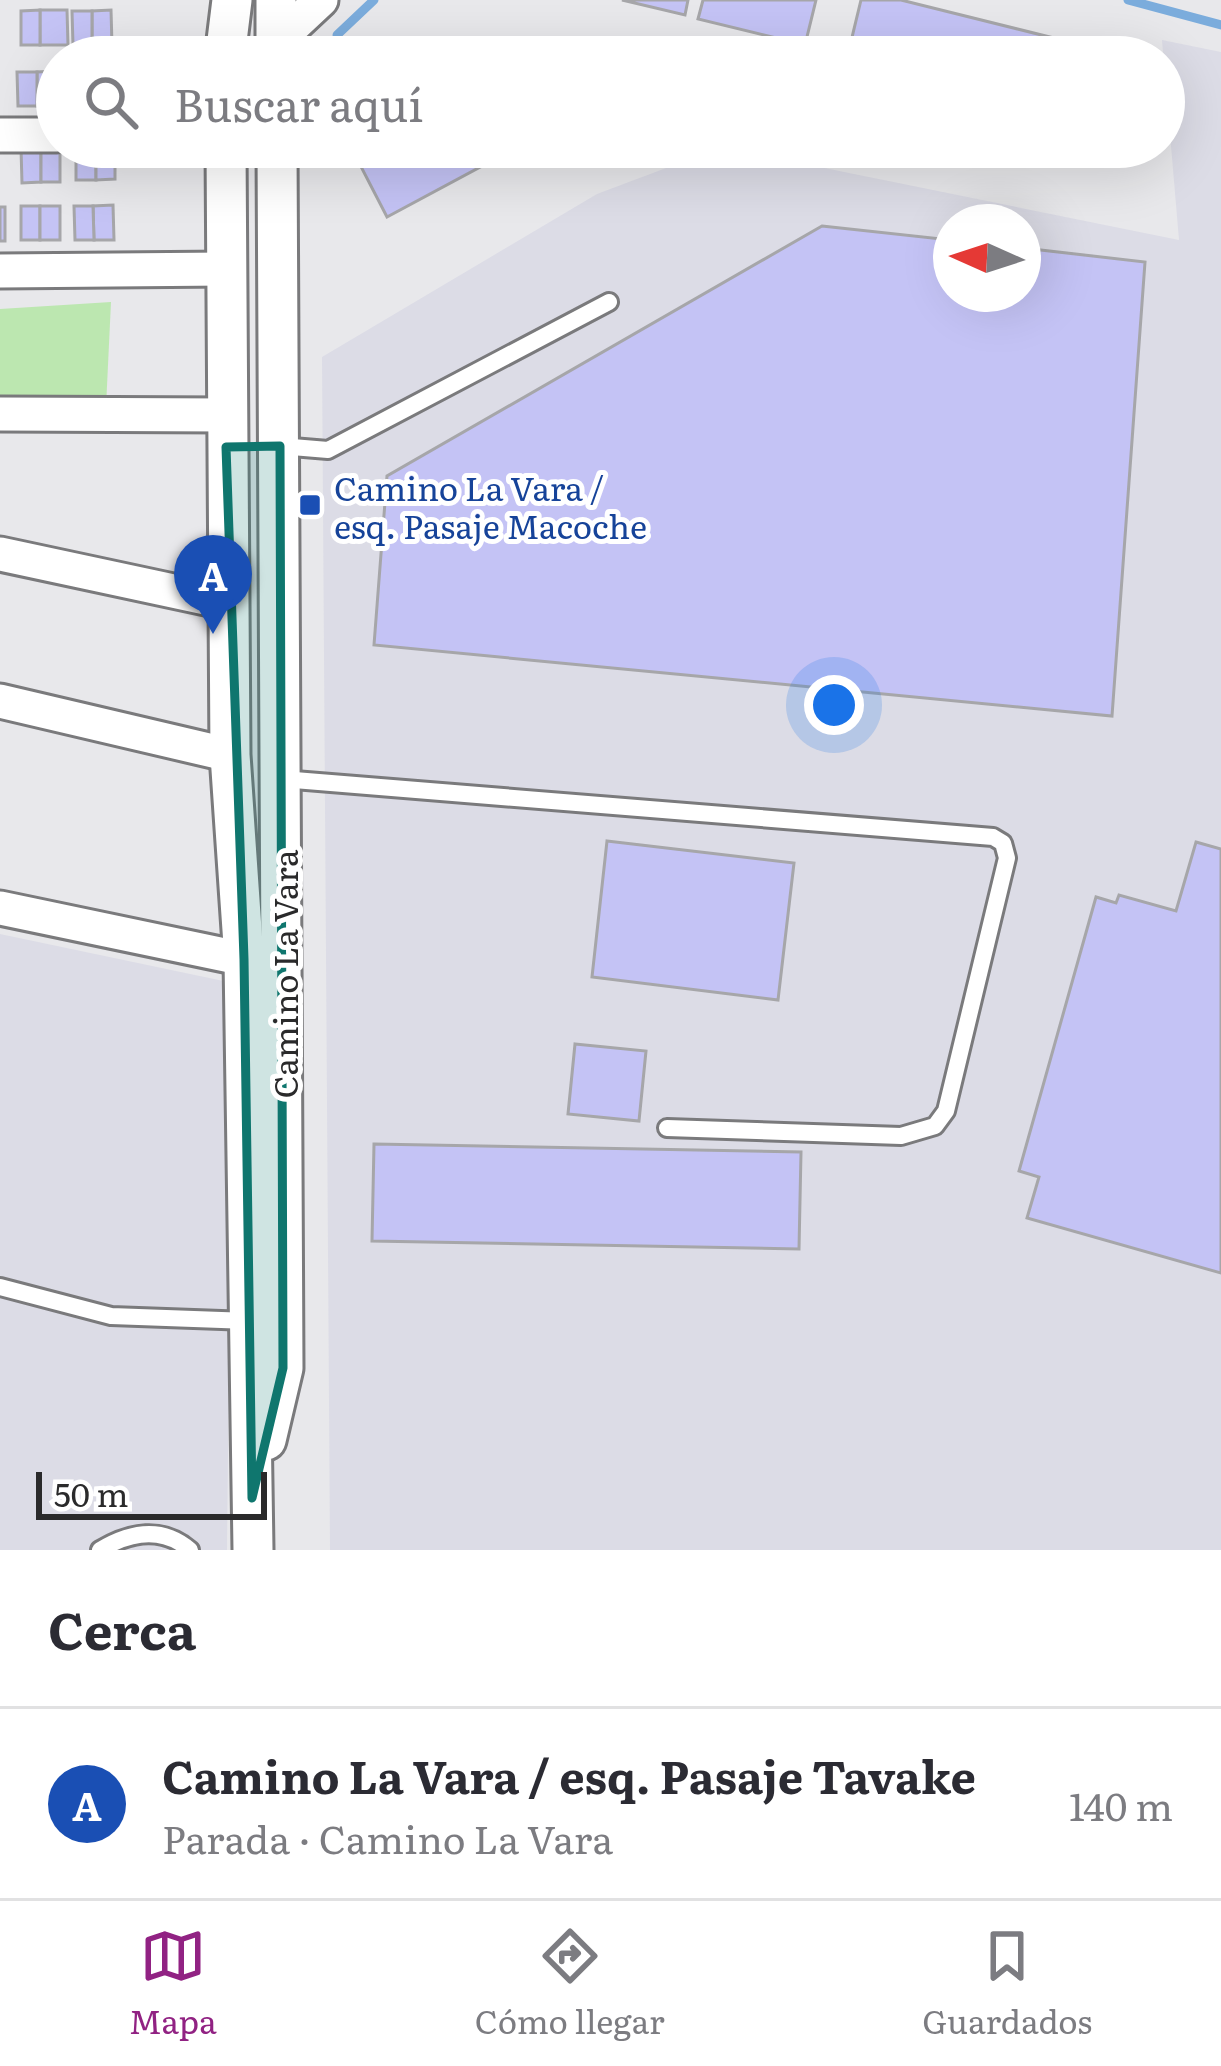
<!DOCTYPE html>
<html lang="es">
<head>
<meta charset="utf-8">
<style>
	body { margin:0; font-family:Literata,serif; background:#f7f7f7; color:#2b2b33 }
	.compass { position:absolute; left:933px; top:204px; width:108px; height:108px; border-radius:50%; background:#fff; box-shadow:0 12px 48px #0002; rotate:273deg }
	.scale { position:absolute; left:36px; bottom:30px; width:231px; box-sizing:border-box; padding-left:12px; border:6px solid #2a2a2b; border-top:0; font-size:33px; line-height:42px; white-space:nowrap; color:#2a2a2b; -webkit-text-stroke:9px #fff; paint-order:stroke }
	.you { position:absolute; left:834px; top:705px; width:42px; height:42px; margin:-30px; border:9px solid #fff; border-radius:50%; background:#1a73e8; box-shadow:0 0 0 18px #1a73e833 }
	.badge { display:grid; place-items:center; width:78px; height:78px; border-radius:50%; background:#912283; color:#fff; font-size:39px; font-weight:700 }
	.pin { position:absolute; translate:-50% -99px; filter:drop-shadow(0 3px 6px #0008) }
	.pin::after { content:''; position:absolute; top:63px; width:42px; height:36px; background:inherit; clip-path:polygon(0 0,100% 0,50% 100%) }
	.list { margin:0; padding:0; list-style:none }
	h2 { display:flex; justify-content:space-between; align-items:center; height:156px; margin:0; padding:0 48px; font-size:51px }
	h2 small { font-size:39px; font-weight:400; color:#7c7c81 }
	.list li { display:grid; grid-template-columns:78px 1fr auto; gap:36px; align-items:center; box-sizing:border-box; height:192px; padding:0 48px; border-top:3px solid #e1e1e2 }
	.list b { display:block; font-size:45px; white-space:nowrap }
	.list p { margin:0; font-size:39px; white-space:nowrap; color:#7c7c81 }
	.list em { font-size:39px; font-style:normal; color:#7c7c81 }
	.icon { flex:none; width:66px; height:66px; fill:none; stroke:currentColor; stroke-width:2; stroke-linecap:round; stroke-linejoin:round }
	.map { position:relative; flex:none; width:1221px; height:1550px; overflow:hidden }
	.search { position:absolute; background:#fff; box-shadow:0 12px 48px #0002; left:36px; right:36px; top:36px; height:132px; display:flex; align-items:center; gap:30px; box-sizing:border-box; padding:0 42px; border-radius:66px; color:#7c7c81; font-size:45px }
	.sheet { height:348px; background:#fff }
	nav { display:flex; justify-content:space-around; align-items:center; box-sizing:border-box; height:168px; border-top:3px solid #e1e1e2; background:#fff; font-size:33px; color:#7c7c81 }
	nav a { display:grid; justify-items:center; gap:6px }
	nav .on { color:#912283 }
	.map>svg:first-child { display:block }
	.built { fill:#dcdce6; fill-rule:evenodd }
	.green { fill:#bce7b0 }
	.lines { fill:none; stroke-linecap:round; stroke-linejoin:round }
	.stream { stroke:#7bacdc; stroke-width:9 }
	.building { fill:#c4c3f5; stroke:#a6a6a9; stroke-width:3 }
	.service-casing { stroke:#7a7a7c; stroke-width:22 }
	.minor-casing { stroke:#7a7a7c; stroke-width:39 }
	.tertiary-casing { stroke:#7a7a7c; stroke-width:45 }
	.service { stroke:#fff; stroke-width:16 }
	.minor { stroke:#fff; stroke-width:33 }
	.tertiary { stroke:#fff; stroke-width:39 }
	.marked { fill:#0f766e; fill-opacity:0.2; stroke:#0f766e; stroke-width:9; stroke-linejoin:round }
	.transit-dot { fill:#1a4fb4; stroke:#fff; stroke-width:4.5 }
	.labels { text-anchor:middle; dominant-baseline:central; stroke-width:10; stroke-linejoin:round; paint-order:stroke }
	.transit-label { font-size:33px; fill:#164399; stroke:#fff; text-anchor:start }
	.street-label { font-size:33px; fill:#2a2a2b; stroke:#fff }
</style>
</head>
<body>
<div class="map">
<svg width="1221" height="1550" viewBox="0 0 1221 1550">
	<rect width="100%" height="100%" fill="#e8e8eb"/>
	<!-- built -->
	<g class="built">
		<path d="M1162 40 1221 52V1550H330L322 357 597 194 690 159 785 160 1179 240ZM951 222H1023V294H951Z"/>
		<path d="M0 934 233 983 227 1550H0Z"/>
	</g>
	<!-- green -->
	<path class="green" d="M111 302 106 407 0 411V309Z"/>
	<g class="lines">
		<!-- stream -->
		<g class="stream">
			<path d="M1128 0 1221 25"/>
			<path d="M337 35 374 0"/>
		</g>
	</g>
	<!-- building -->
	<g class="building">
		<path d="M622 0H688L685 15Z"/>
		<path d="M703 0H816L805 45 698 19Z"/>
		<path d="M861 0H901L1102 50 1101 57H861L848 54Z"/>
		<path d="M40 10H67L68 45H40Z"/>
		<path d="M40 10V45H21V11Z"/>
		<path d="M111 10 112 45H92V11Z"/>
		<path d="M72 11H92V45H73Z"/>
		<path d="M574 43 582 57H548Z"/>
		<path d="M56 71 57 106H37V72Z"/>
		<path d="M17 72H37V106H18Z"/>
		<rect x="76" y="147" width="20" height="33"/>
		<path d="M96 147H115V179L96 180Z"/>
		<path d="M380 147H489L495 159 387 217 357 159Z"/>
		<path d="M21 148H41V182L22 183Z"/>
		<rect x="41" y="148" width="19" height="34"/>
		<path d="M113 205 114 240H94L93 206Z"/>
		<rect x="21" y="206" width="19" height="34"/>
		<rect x="40" y="206" width="20" height="34"/>
		<path d="M74 206H93L94 240H75Z"/>
		<rect x="0" y="207" width="5" height="34"/>
		<path d="M822 226 951 240V294H1023V248L1145 262 1112 716 374 645 387 476Z"/>
		<path d="M607 841 794 863 778 1000 592 977Z"/>
		<path d="M1196 842 1221 849V1273L1027 1218 1039 1177 1019 1171 1096 897 1116 903 1119 895 1176 911Z"/>
		<path d="M575 1044 646 1051 639 1121 568 1114Z"/>
		<path d="M374 1144 801 1152 799 1249 372 1241Z"/>
	</g>
	<g class="lines">
		<defs>
			<g id="service">
				<path d="M280 446 328 450 609 302"/>
				<path d="M282 779 993 837 1003 843 1007 858 946 1111 935 1126 901 1136 667 1128"/>
				<path d="M0 1287 111 1316 249 1321"/>
				<path d="M100 1550C130 1532 162 1526 190 1550"/>
			</g>
			<g id="minor">
				<path d="M275 43 321 0"/>
				<path d="M0 135H57"/>
				<path d="M0 271 226 269"/>
				<path d="M0 414 226 415"/>
				<path d="M0 554 229 603"/>
				<path d="M0 701 230 755"/>
				<path d="M0 908 268 964"/>
			</g>
			<g id="tertiary">
				<path d="M225 57 232 0"/>
				<path d="M276 57V0"/>
				<path d="M226 147 230 755 244 959 253 1550"/>
				<path d="M266 1440 283 1368 277 147"/>
			</g>
		</defs>
		<!-- service casing -->
		<use href="#service" class="service-casing"/>
		<!-- minor casing -->
		<use href="#minor" class="minor-casing"/>
		<!-- tertiary casing -->
		<use href="#tertiary" class="tertiary-casing"/>
		<!-- service -->
		<use href="#service" class="service"/>
		<!-- minor -->
		<use href="#minor" class="minor"/>
		<!-- tertiary -->
		<use href="#tertiary" class="tertiary"/>
	</g>
	<!-- marked area -->
	<path class="marked" d="M280 446 283 1368 252 1498 244 959 226 447Z"/>
	<!-- markers -->
	<rect class="transit-dot" x="298" y="493" width="24" height="24" rx="6"/>
	<g class="labels">
		<!-- transit labels -->
		<g class="transit-label">
			<text x="334" y="486">Camino La Vara /<tspan x="334" dy="38">esq. Pasaje Macoche</tspan></text>
		</g>
		<!-- street labels -->
		<g class="street-label">
			<text transform="translate(283 974) rotate(-90)">Camino La Vara</text>
		</g>
	</g>
</svg>
<svg class="compass" viewBox="-18 -18 36 36"><path d="M0-13l5 13h-10z" fill="#e53935"/><path d="M0 13l5-13h-10z" fill="#7c7c81"/></svg>
<div class="scale">50 m</div>
<div class="you"></div>
<div class="pin badge" style="left:213px;top:634px;background:#1a4fb4">A</div>
<div class="search"><svg class="icon" aria-label="search" viewBox="0 0 24 24"><circle cx="10" cy="10" r="6"/><path d="M15 15l6 6"/></svg>Buscar aquí</div>
</div>
<section class="sheet">
<h2>Cerca<small></small></h2>
<ul class="list">
<li><span class="badge" style="background:#1a4fb4">A</span><div><b>Camino La Vara / esq. Pasaje Tavake</b><p>Parada · Camino La Vara</p></div><em>140 m</em></li>
</ul>
</section>
<nav>
<a class="on"><svg class="icon" aria-label="map" viewBox="0 0 24 24"><path d="M3 6l6-2 6 2 6-2v14l-6 2-6-2-6 2zM9 4v14M15 6v14"/></svg>Mapa</a>
<a><svg class="icon" aria-label="directions" viewBox="0 0 24 24"><path d="M12 3l9 9-9 9-9-9zM9 14v-3h6M13 9l2 2-2 2"/></svg>Cómo llegar</a>
<a><svg class="icon" aria-label="saved" viewBox="0 0 24 24"><path d="M7 4h10v16l-5-4-5 4z"/></svg>Guardados</a>
</nav>
</body>
</html>
